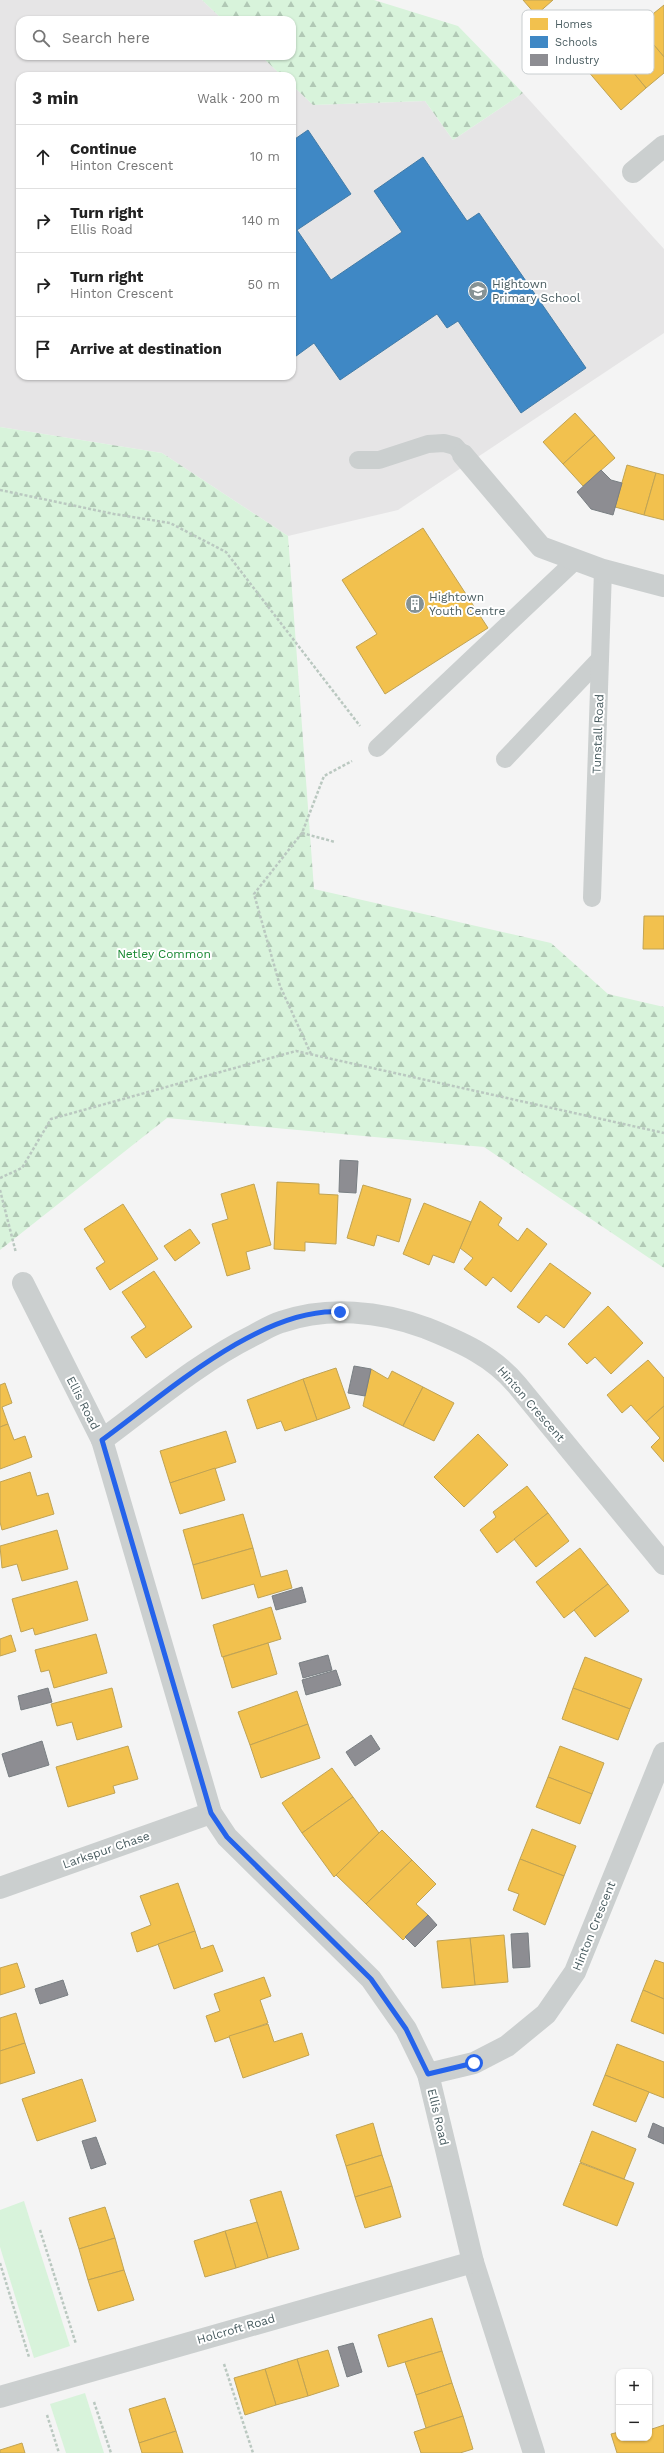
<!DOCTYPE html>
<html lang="en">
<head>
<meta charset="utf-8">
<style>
	body { margin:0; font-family:"Work Sans",sans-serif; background:#f2f2f2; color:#222 }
	.controls { position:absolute; right:12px; bottom:12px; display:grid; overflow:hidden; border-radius:8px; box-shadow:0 1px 3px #0004 }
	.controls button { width:36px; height:36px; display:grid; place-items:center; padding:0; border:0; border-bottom:1px solid #e0e0e0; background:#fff; color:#222; font:20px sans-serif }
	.stop { position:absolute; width:12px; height:12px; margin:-9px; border:3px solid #2563eb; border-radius:50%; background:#fff }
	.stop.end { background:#2563eb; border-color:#fff; box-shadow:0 1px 4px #0008 }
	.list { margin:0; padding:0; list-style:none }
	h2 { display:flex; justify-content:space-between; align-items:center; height:52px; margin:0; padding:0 16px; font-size:17px }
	h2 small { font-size:13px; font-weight:400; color:#767676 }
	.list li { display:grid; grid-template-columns:26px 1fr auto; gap:12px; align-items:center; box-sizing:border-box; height:64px; padding:0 16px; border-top:1px solid #e0e0e0 }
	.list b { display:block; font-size:15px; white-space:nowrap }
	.list p { margin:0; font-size:13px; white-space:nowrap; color:#767676 }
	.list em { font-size:13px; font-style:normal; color:#767676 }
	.icon { flex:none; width:22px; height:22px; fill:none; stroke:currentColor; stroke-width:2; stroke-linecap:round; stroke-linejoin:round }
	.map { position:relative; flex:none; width:664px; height:2453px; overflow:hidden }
	.search { position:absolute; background:#fff; box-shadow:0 1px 3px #0004; left:16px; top:16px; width:280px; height:44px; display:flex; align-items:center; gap:10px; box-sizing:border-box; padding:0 14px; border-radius:12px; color:#767676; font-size:15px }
	.panel { position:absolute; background:#fff; box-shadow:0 1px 3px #0004; left:16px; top:72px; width:280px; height:308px; border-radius:12px }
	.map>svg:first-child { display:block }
	.education { fill:#e6e5e6 }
	.green { fill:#d8f3db }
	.forest { fill:url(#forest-firs) }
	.homes { fill:#f2c14e; stroke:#c0a354 }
	.schools { fill:#3f88c5; stroke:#427ba7 }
	.industry { fill:#8d8d92; stroke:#797f83 }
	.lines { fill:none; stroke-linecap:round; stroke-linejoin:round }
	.path { stroke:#bac8c0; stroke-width:2.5; stroke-dasharray:3 2; stroke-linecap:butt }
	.lane { stroke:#cbcfcf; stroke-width:18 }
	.street { stroke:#cbcfcf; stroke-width:22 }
	.route { stroke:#2563eb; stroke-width:5 }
	.labels { text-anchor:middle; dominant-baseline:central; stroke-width:4; stroke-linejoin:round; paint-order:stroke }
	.poi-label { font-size:12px; fill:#4a5d61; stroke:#fff; text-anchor:start }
	.street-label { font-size:12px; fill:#4a5d61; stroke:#fff }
	.park-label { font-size:12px; fill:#15872f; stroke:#fff }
	.key { fill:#fff; stroke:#c9ced0; stroke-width:1 }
	.key-label { font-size:11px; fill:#4a5d61 }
</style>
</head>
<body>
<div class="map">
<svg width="664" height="2453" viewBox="0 0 664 2453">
	<defs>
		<pattern id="forest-firs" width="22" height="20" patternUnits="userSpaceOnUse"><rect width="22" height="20" fill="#d8f3db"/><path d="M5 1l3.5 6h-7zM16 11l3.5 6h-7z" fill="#b1c8b5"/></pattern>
	</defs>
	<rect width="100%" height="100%" fill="#f4f4f4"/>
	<!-- education -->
	<path class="education" d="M0 0H202L223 20H20V56H261L282 76H20V376H292V85L313 105 425 101 453 140 523 93 664 249V333L398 510 288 536 162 453 0 427Z"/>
	<!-- green -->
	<g class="green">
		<path d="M24 2201 70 2346 34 2358 0 2247V2210Z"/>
		<path d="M85 2393 104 2453H66L50 2404Z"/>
	</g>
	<!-- forest -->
	<g class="forest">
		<path d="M202 0H374L458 26 523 93 453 140 425 101 313 105 292 85V76H282L261 56H292V20H223Z"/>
		<path d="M0 427 162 453 288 536 314 889 551 943 608 994 664 1007V1268L484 1147 167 1118 0 1250Z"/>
	</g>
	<!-- homes -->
	<g class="homes">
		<path d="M523 0H553L536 15Z"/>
		<path d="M664 5V57L638 26Z"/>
		<path d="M638 26 664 57V73L646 88 613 48Z"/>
		<path d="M613 48 646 88 621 110 587 70Z"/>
		<path d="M575 413 595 435 563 464 543 442Z"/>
		<path d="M595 435 615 458 583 486 563 464Z"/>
		<path d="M627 465 656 473 644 515 615 507Z"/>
		<path d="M656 473 664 475V520L644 515Z"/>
		<path d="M423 528 488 628 385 694 356 647 377 634 342 580Z"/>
		<path d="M644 916H664V949H643Z"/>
		<path d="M277 1182 319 1184V1194L338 1195 336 1244 305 1242V1251L274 1249Z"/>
		<path d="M254 1184 271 1245 246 1252 250 1269 227 1276 212 1224 228 1219 221 1194Z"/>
		<path d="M363 1185 411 1199 399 1242 377 1235 374 1246 347 1238Z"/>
		<path d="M480 1201 502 1218 498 1225 518 1241 527 1228 547 1244 511 1292 493 1277 486 1286 464 1269 473 1258 460 1248Z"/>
		<path d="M424 1203 471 1222 454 1263 433 1255 429 1265 403 1254Z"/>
		<path d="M123 1204 158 1259 110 1290 96 1268 105 1262 84 1229Z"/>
		<path d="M190 1229 200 1243 175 1261 164 1246Z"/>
		<path d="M550 1263 591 1293 564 1328 546 1315 539 1323 517 1307Z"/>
		<path d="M154 1271 192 1327 146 1358 131 1337 146 1327 122 1292Z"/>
		<path d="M608 1306 643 1343 611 1374 595 1357 587 1364 568 1344Z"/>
		<path d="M648 1360 664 1378V1406L646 1422 631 1405 622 1413 607 1395Z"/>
		<path d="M336 1368 350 1408 317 1420 303 1379Z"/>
		<path d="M371 1369 388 1379 392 1371 423 1387 403 1426 363 1406Z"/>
		<path d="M303 1379 317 1420 285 1431 281 1421 257 1429 247 1400Z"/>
		<path d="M5 1383 12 1403 2 1407 8 1424 0 1427V1385Z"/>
		<path d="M423 1387 454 1403 434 1441 403 1426Z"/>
		<path d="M664 1406V1462L651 1447 660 1438 646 1422Z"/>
		<path d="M8 1424 14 1440 25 1436 32 1457 0 1469V1427Z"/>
		<path d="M226 1431 236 1462 170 1483 160 1451Z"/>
		<path d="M478 1434 508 1465 464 1507 434 1477Z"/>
		<path d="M215 1468 225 1500 180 1514 170 1483Z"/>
		<path d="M30 1472 37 1496 48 1493 54 1514 2 1530 0 1522V1482Z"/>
		<path d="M527 1486 548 1513 497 1553 480 1530 496 1517 493 1512Z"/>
		<path d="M548 1513 569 1541 536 1567 514 1539Z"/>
		<path d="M243 1514 253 1548 193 1565 183 1530Z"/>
		<path d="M57 1530 68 1569 22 1581 17 1564 2 1568 0 1546Z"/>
		<path d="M253 1548 261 1577 287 1570 292 1588 258 1598 254 1584 202 1599 193 1565Z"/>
		<path d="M580 1548 608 1584 564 1618 536 1582Z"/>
		<path d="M77 1581 88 1620 35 1635 33 1628 21 1632 12 1599Z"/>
		<path d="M608 1584 629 1611 595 1637 574 1610Z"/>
		<path d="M271 1607 281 1639 222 1657 213 1625Z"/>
		<path d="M96 1634 107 1673 54 1688 49 1670 41 1672 35 1650Z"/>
		<path d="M11 1635 16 1651 0 1656V1639Z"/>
		<path d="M268 1643 277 1674 232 1688 223 1657Z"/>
		<path d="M585 1657 642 1679 630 1709 573 1688Z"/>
		<path d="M112 1688 122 1727 77 1740 72 1722 57 1726 51 1704Z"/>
		<path d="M573 1688 630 1709 618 1740 562 1719Z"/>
		<path d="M297 1691 308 1724 250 1745 238 1712Z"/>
		<path d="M308 1724 320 1758 261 1778 250 1745Z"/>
		<path d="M128 1746 138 1779 113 1786 115 1793 68 1807 56 1767Z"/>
		<path d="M560 1746 604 1763 592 1794 548 1777Z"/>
		<path d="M332 1768 353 1797 302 1833 282 1803Z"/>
		<path d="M548 1777 592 1794 580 1824 536 1807Z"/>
		<path d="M353 1797 379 1833 334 1877 302 1833Z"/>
		<path d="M532 1829 576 1846 564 1876 520 1859Z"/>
		<path d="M382 1830 412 1860 366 1904 336 1875Z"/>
		<path d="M520 1859 564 1876 545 1925 513 1910 519 1894 508 1890Z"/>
		<path d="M412 1860 436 1884 416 1904 428 1915 403 1940 366 1904Z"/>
		<path d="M178 1883 195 1931 137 1952 131 1933 151 1925 140 1896Z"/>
		<path d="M195 1931 201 1949 213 1945 223 1971 174 1989 158 1944Z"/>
		<path d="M504 1935 508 1982 475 1985 470 1938Z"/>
		<path d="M470 1938 475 1985 442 1988 437 1941Z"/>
		<path d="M655 1960 664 1963V1999L643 1990Z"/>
		<path d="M17 1963 25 1987 0 1995V1968Z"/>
		<path d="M264 1977 271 1996 260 2000 268 2023 215 2042 206 2016 220 2011 214 1994Z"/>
		<path d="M643 1990 664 1999V2034L631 2021Z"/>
		<path d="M16 2013 25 2043 0 2051V2018Z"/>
		<path d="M268 2024 274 2042 302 2033 309 2055 243 2078 229 2036Z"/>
		<path d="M25 2043 35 2073 0 2084V2051Z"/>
		<path d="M617 2044 664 2062V2098L605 2075Z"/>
		<path d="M605 2075 649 2092 636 2122 593 2105Z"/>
		<path d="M82 2079 96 2121 37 2141 22 2099Z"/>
		<path d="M373 2123 382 2155 346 2166 336 2135Z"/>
		<path d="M592 2131 636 2149 624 2179 580 2162Z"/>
		<path d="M382 2155 392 2186 355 2197 346 2166Z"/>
		<path d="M580 2163 634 2183 617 2226 563 2205Z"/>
		<path d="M392 2186 401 2217 365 2228 355 2197Z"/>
		<path d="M281 2191 299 2249 268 2258 250 2200Z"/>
		<path d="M105 2207 115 2238 79 2249 69 2218Z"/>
		<path d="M257 2222 268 2258 236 2268 225 2231Z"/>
		<path d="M225 2231 236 2268 205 2277 194 2241Z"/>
		<path d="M115 2238 124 2270 88 2280 79 2249Z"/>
		<path d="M124 2270 134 2300 98 2311 88 2280Z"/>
		<path d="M432 2318 442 2351 388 2367 378 2335Z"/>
		<path d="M328 2350 339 2386 308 2396 297 2359Z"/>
		<path d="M442 2351 452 2383 416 2395 405 2362Z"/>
		<path d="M297 2359 308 2396 276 2405 265 2369Z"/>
		<path d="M265 2369 276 2405 245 2415 234 2378Z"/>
		<path d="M452 2383 463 2416 426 2428 416 2395Z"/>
		<path d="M165 2398 176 2431 139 2443 129 2409Z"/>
		<path d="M463 2416 473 2449 460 2453H421L414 2432Z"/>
		<path d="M664 2425V2453H617L611 2434 619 2432V2438H649V2430Z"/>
		<path d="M176 2431 183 2453H142L139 2443Z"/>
		<path d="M22 2443 25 2453H0V2450Z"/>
	</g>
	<!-- schools -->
	<path class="schools" d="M308 130 351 194 297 230 331 280 402 232 374 191 423 157 467 221 479 213 586 368 521 413 458 321 447 328 437 314 340 380 314 343 292 359V141Z"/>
	<!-- industry -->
	<g class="industry">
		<path d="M601 470 611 480 622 483 613 515 591 509 577 492Z"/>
		<path d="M340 1160 358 1161 356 1193 339 1192Z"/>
		<path d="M354 1366 371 1369 365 1396 348 1393Z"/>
		<path d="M302 1587 306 1602 276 1610 272 1596Z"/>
		<path d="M328 1655 332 1670 303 1678 299 1663Z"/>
		<path d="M336 1670 341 1685 306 1695 302 1680Z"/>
		<path d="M48 1688 52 1702 21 1710 18 1696Z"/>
		<path d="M371 1735 380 1749 355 1766 346 1752Z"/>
		<path d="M42 1741 49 1765 9 1777 2 1754Z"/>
		<path d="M428 1915 437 1925 415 1947 405 1937Z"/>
		<path d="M528 1933 530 1967 513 1968 511 1934Z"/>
		<path d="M63 1980 68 1995 40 2004 35 1989Z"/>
		<path d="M653 2123 664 2128V2144L648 2137Z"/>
		<path d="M96 2137 106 2164 91 2169 82 2141Z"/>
		<path d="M353 2343 362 2372 347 2377 338 2347Z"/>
	</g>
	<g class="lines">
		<!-- path -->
		<g class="path">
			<path d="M0 490 114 514 170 523 226 552 360 726"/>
			<path d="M302 833 335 842"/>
			<path d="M311 1054 280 986 254 894 302 833 324 776 352 761"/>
			<path d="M0 1178 22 1168 51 1119 296 1051 664 1133"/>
			<path d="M0 1190 16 1253"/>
			<path d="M40 2230 76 2344"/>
			<path d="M0 2263 29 2357"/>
			<path d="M224 2364 253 2453"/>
			<path d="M94 2402 111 2453"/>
			<path d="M47 2415 59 2453"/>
		</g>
		<!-- lane -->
		<g class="lane">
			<path d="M358 460H379L428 444 444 443 455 446 463 455"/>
			<path d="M377 748 576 560"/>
			<path d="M505 759 600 659"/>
			<path d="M592 898 603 570"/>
		</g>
		<!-- street -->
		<g class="street">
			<path d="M633 172 664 146"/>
			<path d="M463 455 541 547 603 570 664 586"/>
			<path d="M23 1283 102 1440 211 1813 227 1837 371 1979 406 2029 428 2074 473 2262 534 2453"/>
			<path d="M102 1440C151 1404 199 1362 254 1335 262 1331 271 1325 281 1322 328 1306 380 1311 426 1328 461 1342 493 1356 517 1385L664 1564"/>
			<path d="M0 1888 211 1813"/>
			<path d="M428 2074 474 2063 507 2046 546 2014 575 1972 664 1753"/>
			<path d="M0 2397 473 2262"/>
		</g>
	</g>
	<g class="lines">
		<!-- route -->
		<path class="route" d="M340 1312C261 1307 164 1395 102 1440L211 1813 227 1837 371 1979 406 2029 428 2074 474 2063"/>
	</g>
	<!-- icons -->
	<defs>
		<symbol id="school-disc" viewBox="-11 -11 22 22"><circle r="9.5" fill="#869294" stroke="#fff"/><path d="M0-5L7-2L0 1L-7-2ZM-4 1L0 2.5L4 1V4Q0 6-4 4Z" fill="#fff"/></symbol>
		<symbol id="building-disc" viewBox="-11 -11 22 22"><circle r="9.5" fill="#869294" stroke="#fff"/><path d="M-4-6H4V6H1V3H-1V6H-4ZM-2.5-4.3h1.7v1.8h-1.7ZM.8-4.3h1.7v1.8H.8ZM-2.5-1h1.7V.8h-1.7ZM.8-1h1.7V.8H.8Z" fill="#fff"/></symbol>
	</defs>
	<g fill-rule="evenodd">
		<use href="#school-disc" x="467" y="280" width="22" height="22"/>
		<use href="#building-disc" x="404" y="593" width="22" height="22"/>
	</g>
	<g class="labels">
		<!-- poi labels -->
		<g class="poi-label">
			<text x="492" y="284">Hightown<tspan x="492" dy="14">Primary School</tspan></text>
			<text x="429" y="597">Hightown<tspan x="429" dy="14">Youth Centre</tspan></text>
		</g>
		<!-- street labels -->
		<g class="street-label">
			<text transform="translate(598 734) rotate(-88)">Tunstall Road</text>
			<text transform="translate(83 1403) rotate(63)">Ellis Road</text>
			<text transform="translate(531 1404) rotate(49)">Hinton Crescent</text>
			<text transform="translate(106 1850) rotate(-19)">Larkspur Chase</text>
			<text transform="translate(594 1926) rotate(-68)">Hinton Crescent</text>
			<text transform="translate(438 2117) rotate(77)">Ellis Road</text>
			<text transform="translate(236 2329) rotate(-16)">Holcroft Road</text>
		</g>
		<!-- park labels -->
		<g class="park-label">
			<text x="164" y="954">Netley Common</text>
		</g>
	</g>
	<!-- legend -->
	<rect x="522" y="10" width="132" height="64" rx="6" class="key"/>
	<rect x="530" y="18" width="18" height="12" fill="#f2c14e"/>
	<rect x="530" y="36" width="18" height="12" fill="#3f88c5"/>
	<rect x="530" y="54" width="18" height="12" fill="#8d8d92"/>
	<g class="key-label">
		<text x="555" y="28">Homes</text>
		<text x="555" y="46">Schools</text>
		<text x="555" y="64">Industry</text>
	</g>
</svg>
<div class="controls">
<button>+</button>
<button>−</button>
</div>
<div class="stop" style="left:474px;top:2063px"></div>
<div class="stop end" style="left:340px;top:1312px"></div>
<div class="search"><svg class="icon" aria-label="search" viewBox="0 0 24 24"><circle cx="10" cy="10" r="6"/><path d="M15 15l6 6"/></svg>Search here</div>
<section class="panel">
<h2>3 min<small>Walk · 200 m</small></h2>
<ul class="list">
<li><svg class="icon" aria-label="ahead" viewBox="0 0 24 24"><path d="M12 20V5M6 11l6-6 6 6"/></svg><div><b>Continue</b><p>Hinton Crescent</p></div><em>10 m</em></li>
<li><svg class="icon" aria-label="right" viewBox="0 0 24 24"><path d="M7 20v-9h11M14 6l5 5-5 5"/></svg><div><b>Turn right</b><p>Ellis Road</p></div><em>140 m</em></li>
<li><svg class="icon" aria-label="right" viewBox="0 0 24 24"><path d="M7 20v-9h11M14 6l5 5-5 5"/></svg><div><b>Turn right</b><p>Hinton Crescent</p></div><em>50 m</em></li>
<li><svg class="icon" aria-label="arrive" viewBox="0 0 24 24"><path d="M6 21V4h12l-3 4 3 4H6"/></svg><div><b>Arrive at destination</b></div></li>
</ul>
</section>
</div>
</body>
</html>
